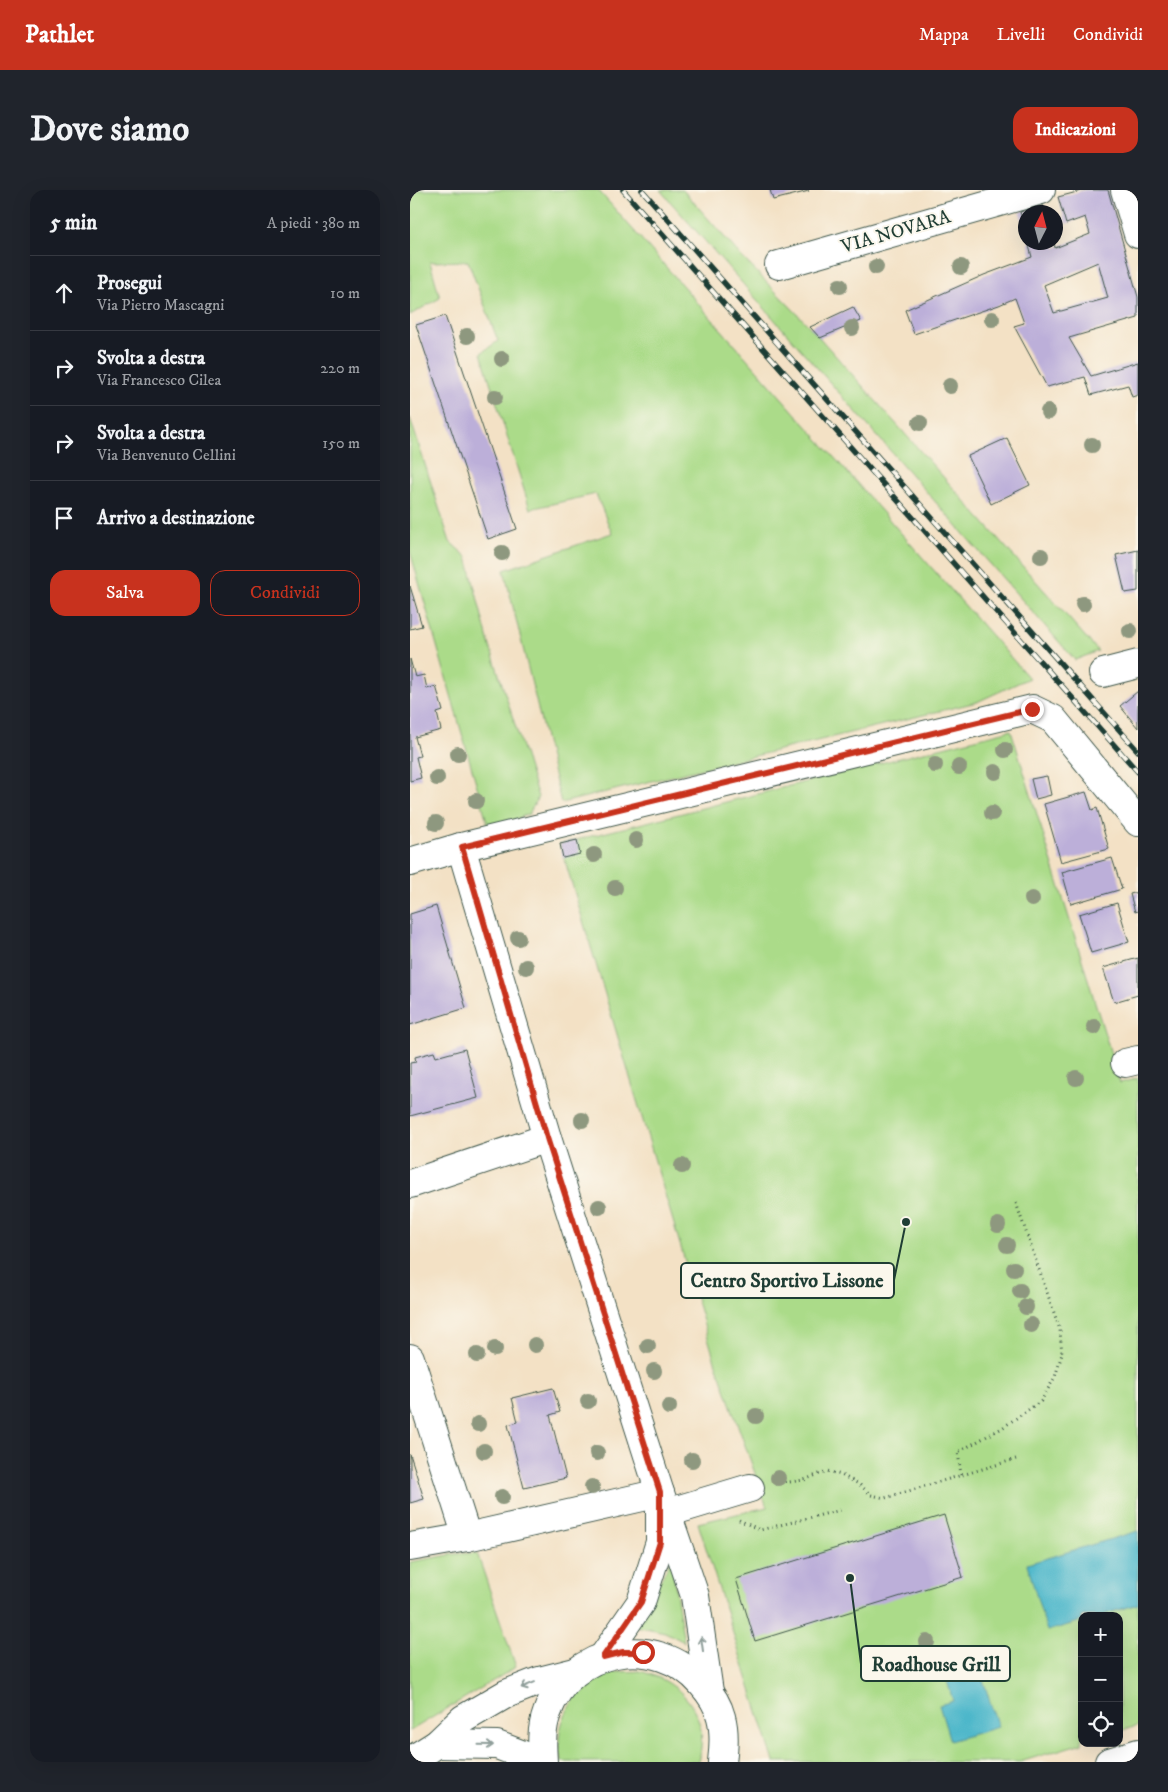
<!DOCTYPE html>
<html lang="it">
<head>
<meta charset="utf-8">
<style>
	body { margin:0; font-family:"IM FELL DW Pica",serif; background:#20242c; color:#f1f3f6 }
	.controls { position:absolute; right:15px; bottom:15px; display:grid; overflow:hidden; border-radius:10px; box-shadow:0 5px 20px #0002 }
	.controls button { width:45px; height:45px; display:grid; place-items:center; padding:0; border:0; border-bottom:1px solid #363941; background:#171b24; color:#f1f3f6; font:25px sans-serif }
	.compass { position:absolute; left:608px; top:15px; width:45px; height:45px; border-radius:50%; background:#171b24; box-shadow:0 5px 20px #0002; rotate:6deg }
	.stop { position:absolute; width:15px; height:15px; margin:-11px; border:4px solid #c8321e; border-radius:50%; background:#fff }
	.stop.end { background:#c8321e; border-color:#fff; box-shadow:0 1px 5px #0008 }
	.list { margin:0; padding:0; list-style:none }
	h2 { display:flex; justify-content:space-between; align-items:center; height:65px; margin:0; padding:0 20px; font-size:21px }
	h2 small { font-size:16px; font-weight:400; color:#9ea1a6 }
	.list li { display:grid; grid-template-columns:32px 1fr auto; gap:15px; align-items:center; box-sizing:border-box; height:75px; padding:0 20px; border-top:1px solid #363941 }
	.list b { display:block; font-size:19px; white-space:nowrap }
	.list p { margin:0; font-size:16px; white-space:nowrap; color:#9ea1a6 }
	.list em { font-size:16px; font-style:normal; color:#9ea1a6 }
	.actions { display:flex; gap:10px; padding:15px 20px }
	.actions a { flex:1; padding:11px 0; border:1px solid #c8321e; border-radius:15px; text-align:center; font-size:18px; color:#c8321e }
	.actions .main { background:#c8321e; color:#fff }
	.icon { flex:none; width:28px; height:28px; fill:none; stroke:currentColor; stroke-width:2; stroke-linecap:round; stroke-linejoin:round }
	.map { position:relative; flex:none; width:728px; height:1572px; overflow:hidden; border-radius:15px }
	header { display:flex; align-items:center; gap:30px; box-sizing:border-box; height:70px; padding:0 25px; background:#c8321e; color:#fff }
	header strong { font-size:24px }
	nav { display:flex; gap:28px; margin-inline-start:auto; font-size:18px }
	.intro { display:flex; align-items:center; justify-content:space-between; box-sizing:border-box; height:120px; padding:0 30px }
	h1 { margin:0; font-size:35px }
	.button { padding:12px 22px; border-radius:15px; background:#c8321e; color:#fff; font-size:18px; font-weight:700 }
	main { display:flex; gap:30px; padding:0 30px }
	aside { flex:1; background:#171b24; border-radius:15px; box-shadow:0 5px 20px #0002 }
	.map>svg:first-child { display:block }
	.green { fill:#abdb89; stroke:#658c5e }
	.water { fill:#4db7ca; stroke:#367a7f }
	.building { fill:#bcafd9; fill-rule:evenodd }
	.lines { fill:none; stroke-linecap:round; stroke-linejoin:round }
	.minor-casing { stroke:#3f564a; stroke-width:30 }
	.major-casing { stroke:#3f564a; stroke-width:30 }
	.highway-casing { stroke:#3f564a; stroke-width:30 }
	.path { stroke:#3f564a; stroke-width:3; stroke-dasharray:1 4; stroke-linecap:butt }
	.minor { stroke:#fff; stroke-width:28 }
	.major { stroke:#fff; stroke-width:28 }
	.highway { stroke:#fff; stroke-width:28 }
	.rail-casing { stroke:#1f3d34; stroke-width:5.5 }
	.rail { stroke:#fbf7ec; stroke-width:4; stroke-dasharray:11; stroke-linecap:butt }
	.tree { fill:#8e987f }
	.oneway { stroke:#8f9e9a }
	.route { stroke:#c8321e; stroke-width:6 }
	.labels { text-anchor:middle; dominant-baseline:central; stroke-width:4; stroke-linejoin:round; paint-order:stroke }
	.street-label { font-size:19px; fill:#1f3d34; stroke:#fbf7ec }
	.leader { fill:none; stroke:#1f3d34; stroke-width:2 }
	.callout-dot { fill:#1f3d34; stroke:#fbf7ec; stroke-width:2 }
	.callout { fill:#fbf7ec; stroke:#1f3d34; stroke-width:2 }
	.callout-label { font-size:20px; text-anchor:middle; font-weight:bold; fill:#1f3d34 }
</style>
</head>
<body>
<header>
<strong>Pathlet</strong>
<nav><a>Mappa</a><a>Livelli</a><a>Condividi</a></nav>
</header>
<div class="intro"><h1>Dove siamo</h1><a class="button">Indicazioni</a></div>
<main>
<aside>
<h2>5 min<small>A piedi · 380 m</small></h2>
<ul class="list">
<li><svg class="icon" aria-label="ahead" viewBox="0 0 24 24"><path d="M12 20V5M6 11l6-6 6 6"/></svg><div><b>Prosegui</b><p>Via Pietro Mascagni</p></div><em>10 m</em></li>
<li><svg class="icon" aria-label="right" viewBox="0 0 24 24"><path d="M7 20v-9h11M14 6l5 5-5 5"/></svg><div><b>Svolta a destra</b><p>Via Francesco Cilea</p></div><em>220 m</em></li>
<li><svg class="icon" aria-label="right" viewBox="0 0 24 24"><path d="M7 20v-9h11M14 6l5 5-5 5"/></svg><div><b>Svolta a destra</b><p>Via Benvenuto Cellini</p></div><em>150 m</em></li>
<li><svg class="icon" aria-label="arrive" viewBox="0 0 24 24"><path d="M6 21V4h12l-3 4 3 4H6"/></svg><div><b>Arrivo a destinazione</b></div></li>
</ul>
<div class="actions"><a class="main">Salva</a><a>Condividi</a></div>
</aside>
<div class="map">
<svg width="728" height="1572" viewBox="0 0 728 1572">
	<rect width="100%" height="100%" fill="#fbf7ec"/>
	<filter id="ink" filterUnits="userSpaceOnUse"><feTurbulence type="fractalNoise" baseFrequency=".02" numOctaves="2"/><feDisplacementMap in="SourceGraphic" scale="10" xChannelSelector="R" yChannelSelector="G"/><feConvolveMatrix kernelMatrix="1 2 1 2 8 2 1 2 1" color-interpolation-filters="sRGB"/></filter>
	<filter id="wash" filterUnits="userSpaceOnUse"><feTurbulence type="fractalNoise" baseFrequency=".0096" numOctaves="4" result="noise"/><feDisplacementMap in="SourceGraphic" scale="20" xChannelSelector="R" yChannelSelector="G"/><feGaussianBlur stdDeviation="1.12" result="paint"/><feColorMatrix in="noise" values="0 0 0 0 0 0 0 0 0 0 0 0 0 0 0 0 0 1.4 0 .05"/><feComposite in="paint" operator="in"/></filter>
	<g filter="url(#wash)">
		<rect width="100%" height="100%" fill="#f3e1c5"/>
		<!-- green -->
		<g class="green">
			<path d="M0 0H188L619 488 567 512 151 613 94 380 202 343 186 304 120 319 71 163 88 151 58 71 20 72 30 108 0 125Z"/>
			<path d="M250 0H273L331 66 400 137 688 461 665 470Z"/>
			<path d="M0 228 40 352 57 367 78 450 128 607 119 624 88 636 78 635 0 361Z"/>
			<path d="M601 540 710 893 728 888V1536L709 1541V1426H672V1553L610 1572H364L288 1333 357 1317 305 1171 150 654Z"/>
			<path d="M67 1363 106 1477 0 1541V1372L45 1364Z"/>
			<path d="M261 1370 274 1452 255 1442 226 1436Z"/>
			<path d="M229 1481C260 1488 285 1508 291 1540 293 1549 290 1560 290 1568L288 1572H152C151 1565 149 1556 149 1549 151 1522 171 1492 198 1484 208 1481 220 1482 229 1481Z"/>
		</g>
		<!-- water -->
		<g class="water">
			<path d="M728 1341V1414L689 1426H672V1431L637 1441 617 1374Z"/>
			<path d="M569 1477 588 1537 540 1551 529 1515 543 1511 536 1487Z"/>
		</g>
		<g id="blocks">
			<!-- building -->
			<g class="building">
				<path d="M360 0H398L399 1 363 10Z"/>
				<path d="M675 0H698L728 107V128L659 148 681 186 728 172V205L722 207 718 195 681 205 675 187 637 197 604 136 614 133 605 108 589 115 504 144 495 120 574 85 622 67 618 52H644L645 58 680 44 675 27 656 34 648 7ZM688 72 698 108 644 123 634 95Z"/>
				<path d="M633 15 635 22H616L615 41 610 22Z"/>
				<path d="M443 117 451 131 410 148 400 137Z"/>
				<path d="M35 126 107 339 78 349 6 135Z"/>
				<path d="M597 248 620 295 581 314 558 266Z"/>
				<path d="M728 360V401L715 403 706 365Z"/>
				<path d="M0 396 12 436 0 439Z"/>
				<path d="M0 469 5 487 14 485 17 499 26 496 33 521 27 523 31 540 5 547 10 566 6 567 11 588 0 591Z"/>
				<path d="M728 501V538L710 516Z"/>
				<path d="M637 586 641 605 626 609 621 589Z"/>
				<path d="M676 602 682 620 687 618 699 659 651 672 634 614Z"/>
				<path d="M167 650 170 664 153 668 150 654Z"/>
				<path d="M702 668 712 699 661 714 652 682Z"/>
				<path d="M728 702V721L725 722 720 704Z"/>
				<path d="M707 713 719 752 681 763 669 724Z"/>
				<path d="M26 716 56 818 0 835V724Z"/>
				<path d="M728 768V805L704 812 693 778Z"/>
				<path d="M55 859 68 908 0 926V873L6 872 5 867 24 862 26 867Z"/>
				<path d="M143 1198 150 1222 140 1225 156 1288 114 1298 98 1235 108 1232 102 1208Z"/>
				<path d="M0 1264 14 1309 0 1313Z"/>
				<path d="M534 1325 553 1387 345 1451 326 1389Z"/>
			</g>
		</g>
	</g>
	<g filter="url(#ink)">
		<use href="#blocks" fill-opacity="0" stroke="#3f564a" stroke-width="1"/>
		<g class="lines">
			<defs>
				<g id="minor">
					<path d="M715 0 728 44"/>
					<path d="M369 75 631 0"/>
					<path d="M693 483 728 474"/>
					<path d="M51 657 137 948 250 1303 285 1406 299 1502"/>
					<path d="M0 672 51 657 622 519 643 529 728 632"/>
					<path d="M715 873 728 870"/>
					<path d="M0 994 137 948"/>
					<path d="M0 1168 57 1347 250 1303"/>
					<path d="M250 1325 340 1298"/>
					<path d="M0 1357 57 1347"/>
					<path d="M193 1467 231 1412 250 1352V1322"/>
					<path d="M699 1572 728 1563"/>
				</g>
				<path id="major" d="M133 1572C132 1555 131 1539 137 1523 160 1457 247 1441 292 1494 300 1503 308 1515 311 1527 315 1542 314 1556 312 1572"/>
				<g id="highway">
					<path d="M27 1554 87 1555 132 1572"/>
					<path d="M0 1571 27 1554 53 1529 96 1504 129 1491 165 1482"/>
				</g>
			</defs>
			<!-- minor casing -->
			<use href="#minor" class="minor-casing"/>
			<!-- major casing -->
			<use href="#major" class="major-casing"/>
			<!-- highway casing -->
			<use href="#highway" class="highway-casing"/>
			<!-- path -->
			<g class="path">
				<path d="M551 1285 548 1262 592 1238 631 1211 645 1187 652 1164 650 1140 605 1010"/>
				<path d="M365 1294 394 1290 417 1281 431 1285 449 1294 461 1305 475 1308 606 1269"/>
				<path d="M329 1330 350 1340 431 1320"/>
			</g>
			<!-- minor -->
			<use href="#minor" class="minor"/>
			<!-- major -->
			<use href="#major" class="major"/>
			<!-- highway -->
			<use href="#highway" class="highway"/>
			<defs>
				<g id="rail">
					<path d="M213 0 728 582"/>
					<path d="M232 0 728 561"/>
				</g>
			</defs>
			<!-- rail casing -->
			<use href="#rail" class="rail-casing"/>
			<!-- rail -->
			<use href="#rail" class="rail"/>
		</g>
		<!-- trees -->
		<g class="tree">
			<circle cx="466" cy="77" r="8"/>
			<circle cx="551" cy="77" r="8"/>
			<circle cx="430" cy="96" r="8"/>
			<circle cx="582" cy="129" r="8"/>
			<circle cx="442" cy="138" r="8"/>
			<circle cx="57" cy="146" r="8"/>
			<circle cx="92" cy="169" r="8"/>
			<circle cx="540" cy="196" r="8"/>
			<circle cx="85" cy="207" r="8"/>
			<circle cx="638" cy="222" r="8"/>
			<circle cx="510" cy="233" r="8"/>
			<circle cx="682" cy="255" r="8"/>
			<circle cx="92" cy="363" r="8"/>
			<circle cx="631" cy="366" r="8"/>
			<circle cx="673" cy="414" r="8"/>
			<circle cx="720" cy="441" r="8"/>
			<circle cx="595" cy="560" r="8"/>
			<circle cx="48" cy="564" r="8"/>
			<circle cx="525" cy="575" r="8"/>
			<circle cx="549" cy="577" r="8"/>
			<circle cx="585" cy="582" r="8"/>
			<circle cx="27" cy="588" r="8"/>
			<circle cx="66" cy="611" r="8"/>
			<circle cx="582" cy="623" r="8"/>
			<circle cx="26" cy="633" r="8"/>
			<circle cx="226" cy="650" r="8"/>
			<circle cx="184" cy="665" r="8"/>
			<circle cx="205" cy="698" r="8"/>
			<circle cx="622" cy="709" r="8"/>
			<circle cx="108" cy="748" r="8"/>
			<circle cx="116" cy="777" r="8"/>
			<circle cx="684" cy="837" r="8"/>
			<circle cx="666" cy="888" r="8"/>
			<circle cx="172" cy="930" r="8"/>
			<circle cx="272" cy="976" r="8"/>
			<circle cx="189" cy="1017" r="8"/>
			<circle cx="588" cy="1035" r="8"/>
			<circle cx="597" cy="1055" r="8"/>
			<circle cx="604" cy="1079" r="8"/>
			<circle cx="610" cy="1101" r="8"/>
			<circle cx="616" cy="1117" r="8"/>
			<circle cx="621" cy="1135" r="8"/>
			<circle cx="125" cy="1155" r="8"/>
			<circle cx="238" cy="1156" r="8"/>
			<circle cx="85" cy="1159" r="8"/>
			<circle cx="67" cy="1165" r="8"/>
			<circle cx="244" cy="1181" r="8"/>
			<circle cx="178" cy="1211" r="8"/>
			<circle cx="259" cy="1217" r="8"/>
			<circle cx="346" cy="1226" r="8"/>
			<circle cx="68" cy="1234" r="8"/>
			<circle cx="74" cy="1261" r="8"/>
			<circle cx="187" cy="1263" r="8"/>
			<circle cx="282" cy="1270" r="8"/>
			<circle cx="368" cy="1288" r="8"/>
			<circle cx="182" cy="1297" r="8"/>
			<circle cx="92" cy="1307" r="8"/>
			<circle cx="517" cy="1452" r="8"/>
		</g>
		<!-- one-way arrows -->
		<defs><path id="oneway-shaft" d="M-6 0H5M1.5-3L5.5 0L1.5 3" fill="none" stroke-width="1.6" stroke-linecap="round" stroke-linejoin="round" transform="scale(1.25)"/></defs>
		<g class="oneway">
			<use href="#oneway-shaft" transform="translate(292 1454) rotate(-98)"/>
			<use href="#oneway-shaft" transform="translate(118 1495) rotate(158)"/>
			<use href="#oneway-shaft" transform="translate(76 1555) rotate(1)"/>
		</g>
	</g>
	<g class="lines" filter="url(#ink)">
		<!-- route -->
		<path class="route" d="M233 1462H213L193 1467 231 1412 250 1352V1302L137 948 52 657 622 519"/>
	</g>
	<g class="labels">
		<!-- street labels -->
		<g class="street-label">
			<text transform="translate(486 42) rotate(-16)">VIA NOVARA</text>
		</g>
	</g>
	<!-- callouts -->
	<path class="leader" d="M496 1032L484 1090M440 1388L451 1474"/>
	<g class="callout-dot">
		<circle cx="496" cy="1032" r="5"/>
		<circle cx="440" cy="1388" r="5"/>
	</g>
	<g class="callout">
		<rect x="271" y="1073" width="213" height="35" rx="5"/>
		<rect x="451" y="1456" width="149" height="35" rx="5"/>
	</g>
	<g class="callout-label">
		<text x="377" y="1097">Centro Sportivo Lissone</text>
		<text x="526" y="1481">Roadhouse Grill</text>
	</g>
</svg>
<div class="controls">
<button>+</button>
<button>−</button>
<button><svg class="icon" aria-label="locate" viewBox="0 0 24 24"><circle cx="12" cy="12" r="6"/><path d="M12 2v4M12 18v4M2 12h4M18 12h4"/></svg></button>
</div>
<svg class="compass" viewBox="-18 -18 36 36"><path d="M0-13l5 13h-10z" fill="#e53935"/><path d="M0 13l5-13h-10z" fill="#9ea1a6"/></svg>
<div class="stop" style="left:233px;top:1462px"></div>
<div class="stop end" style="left:622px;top:519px"></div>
</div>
</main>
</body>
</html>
